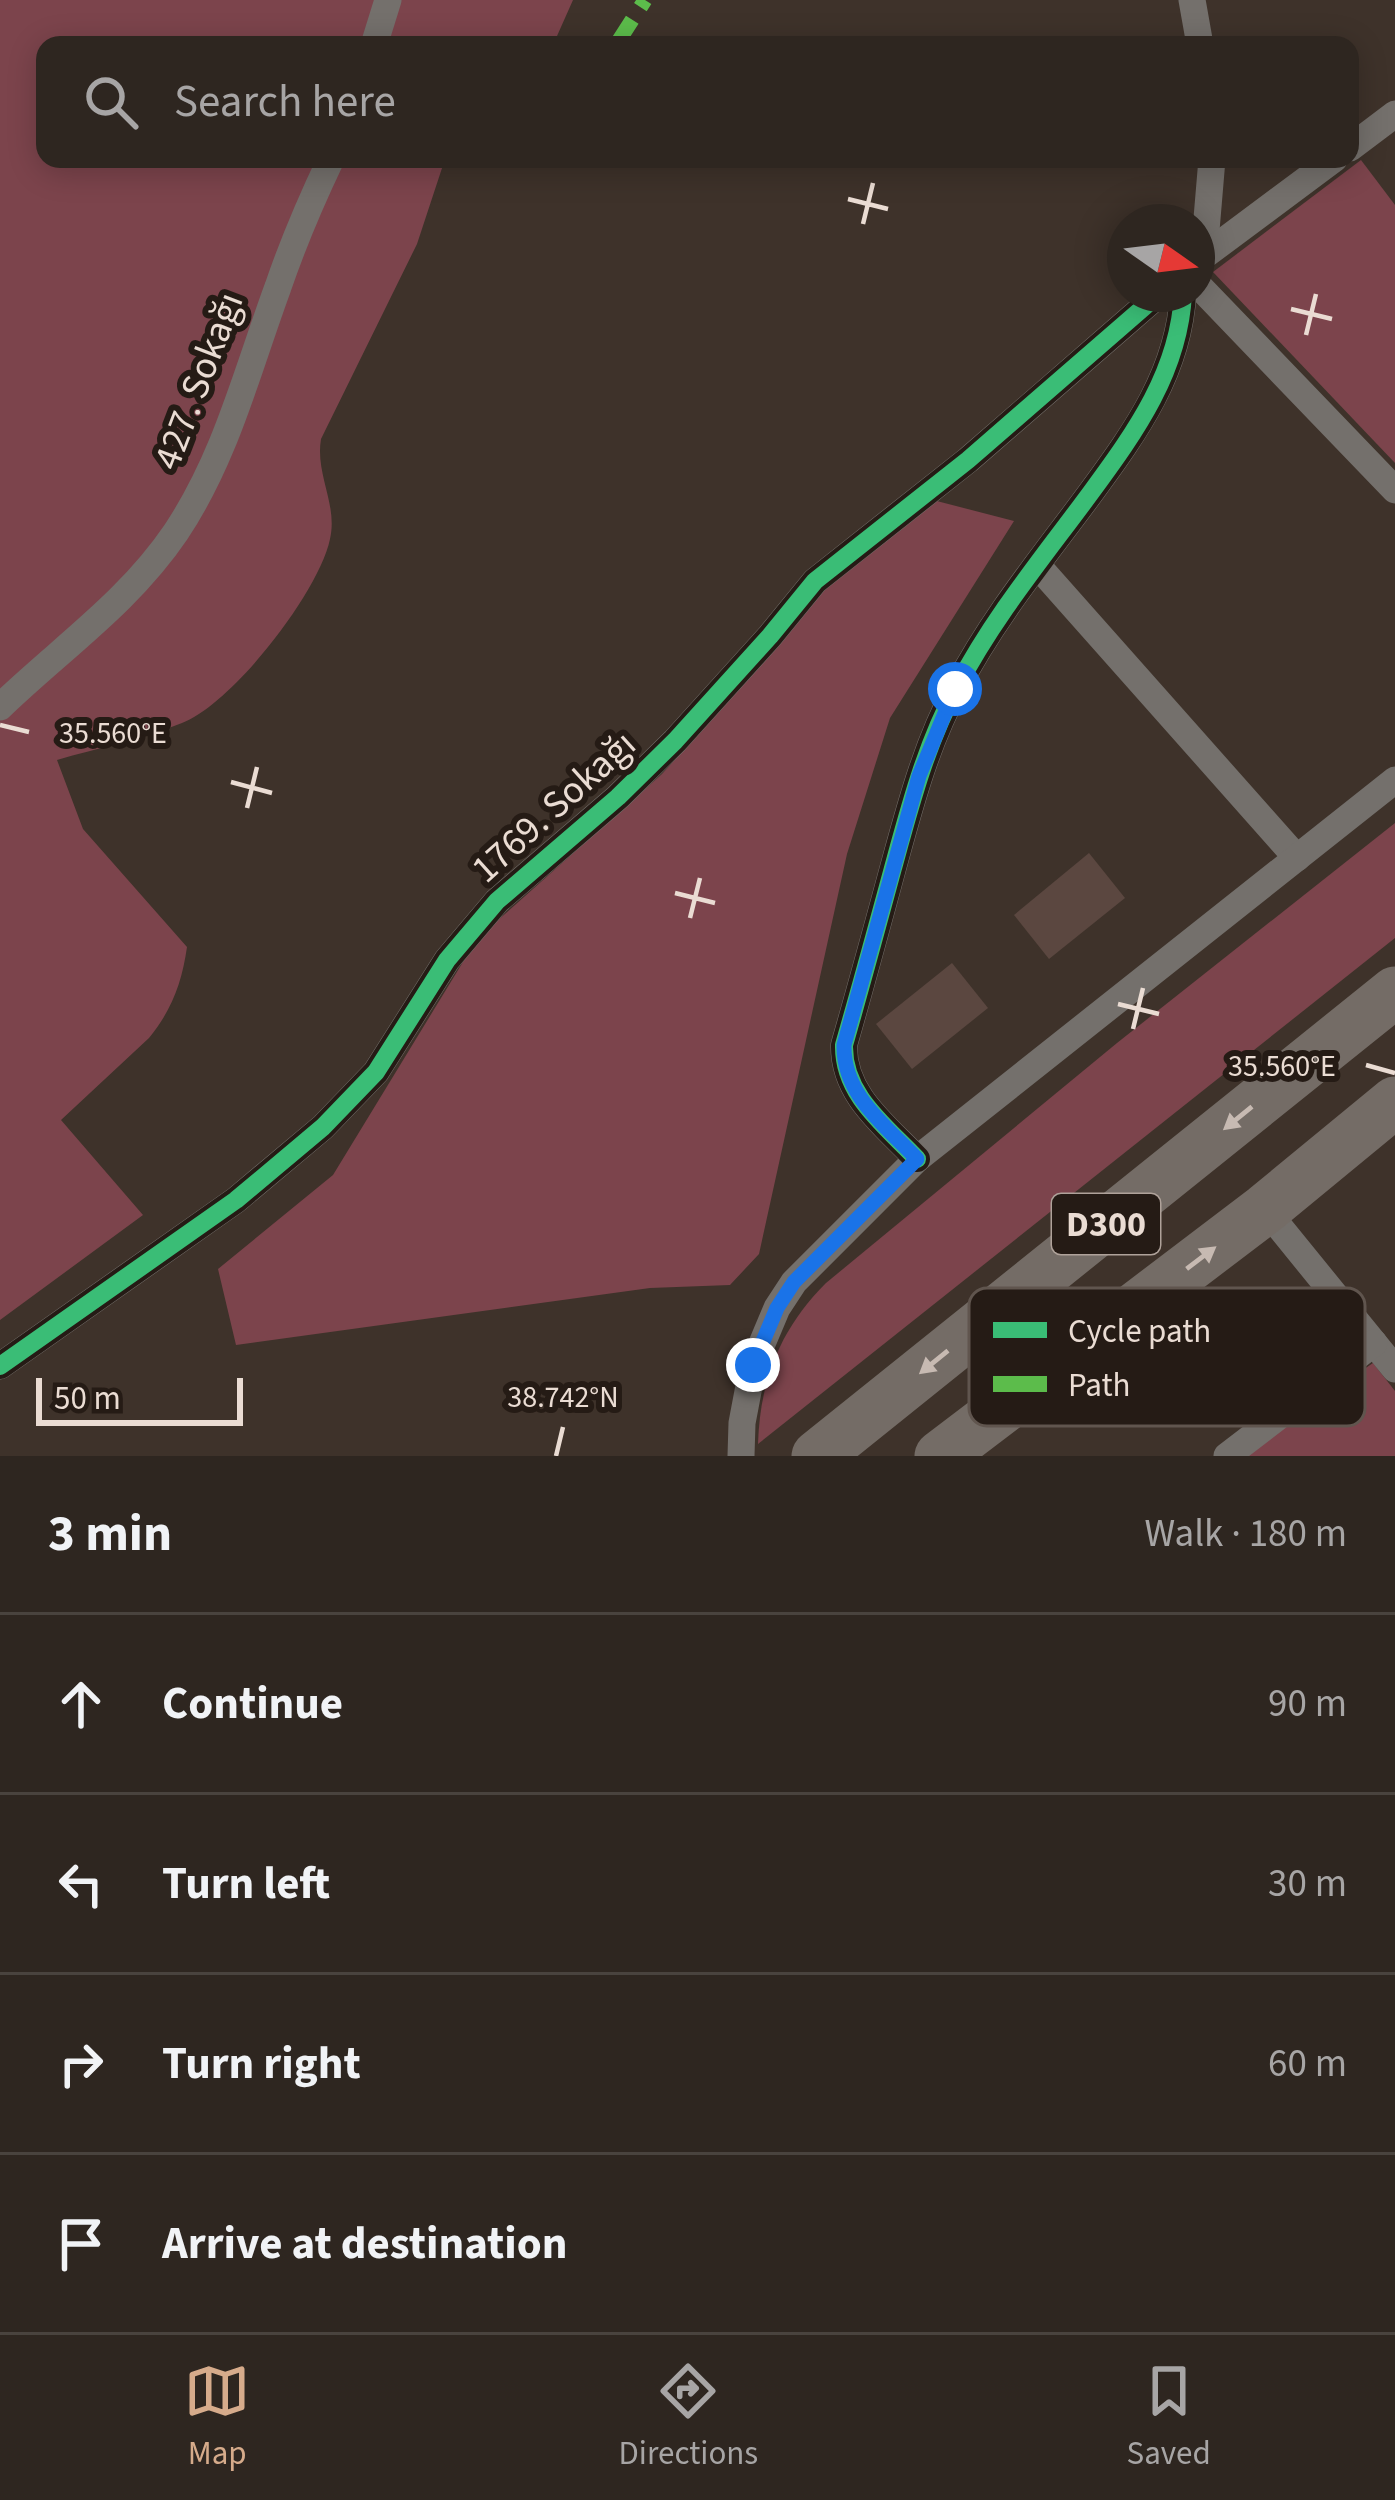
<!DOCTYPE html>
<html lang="en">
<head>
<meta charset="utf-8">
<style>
	body { margin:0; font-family:"Source Sans 3",sans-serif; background:#3a322d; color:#f1f3f6 }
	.compass { position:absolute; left:1107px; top:204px; width:108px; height:108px; border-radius:50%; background:#2e2620; box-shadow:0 6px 30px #0003; rotate:104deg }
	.scale { position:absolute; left:36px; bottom:30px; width:207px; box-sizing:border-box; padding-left:12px; border:6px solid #eadcd3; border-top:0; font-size:33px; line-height:42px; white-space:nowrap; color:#eadcd3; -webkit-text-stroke:9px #251b15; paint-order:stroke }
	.stop { position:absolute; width:36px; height:36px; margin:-27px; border:9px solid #1a73e8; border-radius:50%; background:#fff }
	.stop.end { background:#1a73e8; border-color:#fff; box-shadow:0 3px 12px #0008 }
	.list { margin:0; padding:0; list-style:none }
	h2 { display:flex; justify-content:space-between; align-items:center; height:156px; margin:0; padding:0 48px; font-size:51px }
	h2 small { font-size:39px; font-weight:400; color:#a7a5a5 }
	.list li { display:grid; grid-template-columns:78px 1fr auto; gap:36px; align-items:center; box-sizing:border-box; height:180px; padding:0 48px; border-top:3px solid #49433e }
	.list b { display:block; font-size:45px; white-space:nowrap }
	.list em { font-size:39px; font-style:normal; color:#a7a5a5 }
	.icon { flex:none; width:66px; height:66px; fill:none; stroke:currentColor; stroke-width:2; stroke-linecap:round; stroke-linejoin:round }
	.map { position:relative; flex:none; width:1395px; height:1456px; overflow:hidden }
	.search { position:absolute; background:#2e2620; box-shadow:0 6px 30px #0003; left:36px; right:36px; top:36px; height:132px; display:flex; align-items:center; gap:30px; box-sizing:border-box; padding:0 42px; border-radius:24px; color:#a7a5a5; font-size:45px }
	.sheet { height:876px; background:#2e2620 }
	nav { display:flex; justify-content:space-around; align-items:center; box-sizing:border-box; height:168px; border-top:3px solid #49433e; background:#2e2620; font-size:33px; color:#a7a5a5 }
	nav a { display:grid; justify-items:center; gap:6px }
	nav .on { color:#d6ab8b }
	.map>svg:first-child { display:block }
	.green { fill:#7c444c }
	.building { fill:#5b4740 }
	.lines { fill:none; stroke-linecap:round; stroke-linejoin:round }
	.street { stroke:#74706c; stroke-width:27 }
	.highway { stroke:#746c66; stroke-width:51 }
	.quiet { stroke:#5cbc4b; stroke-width:15; stroke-dasharray:30 15; stroke-linecap:butt }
	.cycleway-casing { stroke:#251b15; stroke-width:26 }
	.cycleway { stroke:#3abd76; stroke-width:18 }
	.oneway { fill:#c7bab2 }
	.route { stroke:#1a73e8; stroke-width:15 }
	.ticks { fill:none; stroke:#eadcd3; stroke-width:4.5 }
	.labels { text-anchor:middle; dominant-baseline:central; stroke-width:12; stroke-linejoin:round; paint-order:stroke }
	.shield { fill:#251b15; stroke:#afa29a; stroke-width:3 }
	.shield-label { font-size:36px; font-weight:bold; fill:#eadcd3 }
	.street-label { font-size:39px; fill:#eadcd3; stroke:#251b15 }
	.key { fill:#251b15; stroke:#60554e; stroke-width:3 }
	.key-label { font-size:33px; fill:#eadcd3 }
	.ticks-label { font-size:30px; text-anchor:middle; fill:#eadcd3; stroke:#251b15; stroke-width:12; stroke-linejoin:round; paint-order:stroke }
</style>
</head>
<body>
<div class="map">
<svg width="1395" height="1456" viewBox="0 0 1395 1456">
	<rect width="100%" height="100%" fill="#3e322a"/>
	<!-- green -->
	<g class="green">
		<path d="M0 0H573L553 45H45V159H445L417 244 321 439C315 474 338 504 330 539 319 592 233 703 182 723 142 739 98 748 57 760L83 829 187 947C182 982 172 1010 149 1038L61 1120 143 1215 0 1320Z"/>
		<path d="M1361 160 1395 205V463L1213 272Z"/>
		<path d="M929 499 1014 521 890 718 847 854 759 1254 730 1285 650 1288 236 1345 218 1269 333 1175 477 939 662 774 690 743 778 630Z"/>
		<path d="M1395 823V938L758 1444C760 1380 780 1329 826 1283L1117 1043Z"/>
		<path d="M1373 1363 1395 1391V1456H1244L1242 1453Z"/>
	</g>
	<!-- building -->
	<g class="building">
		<path d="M1089 853 1125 898 1049 959 1014 915Z"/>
		<path d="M952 963 988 1008 912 1069 876 1024Z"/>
	</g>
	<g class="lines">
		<!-- street -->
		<g class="street">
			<path d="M1192 0 1200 45"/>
			<path d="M374 45 388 0"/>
			<path d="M1350 148 1395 114"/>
			<path d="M1204 254 1212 159"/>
			<path d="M1197 261 1334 159"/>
			<path d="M1197 284 1395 490"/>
			<path d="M1037 565 1297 858"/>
			<path d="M0 707C60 649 128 603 176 532 226 457 247 371 278 287 293 243 311 201 331 159"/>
			<path d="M917 1159C885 1125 843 1095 844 1045 861 986 877 927 893 868 910 806 926 744 957 687 994 616 1045 555 1092 491 1136 431 1179 371 1183 294"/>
			<path d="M1265 1209 1395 1369"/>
			<path d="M0 1366 236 1200 323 1127 376 1072 447 960 497 901 618 797 675 741 770 636 815 581 968 460 1159 294"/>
			<path d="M741 1456 742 1423 753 1365 777 1308 794 1282 917 1159 1395 780"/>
			<path d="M1227 1456 1374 1343"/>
		</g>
		<!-- highway -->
		<g class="highway">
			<path d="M817 1456 1395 992"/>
			<path d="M940 1456 1265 1209 1395 1102"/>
		</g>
		<!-- quiet -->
		<path class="quiet" d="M616 45 645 0"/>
		<defs>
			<g id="cycleway">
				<path d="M917 1159C885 1125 843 1095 844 1045 861 986 877 927 893 868 910 806 926 744 957 687 994 616 1045 555 1092 491 1136 431 1179 371 1183 294"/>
				<path d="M0 1366 236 1200 323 1127 376 1072 447 960 497 901 618 797 675 741 770 636 815 581 968 460 1159 294"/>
			</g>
		</defs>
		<!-- cycleway casing -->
		<use href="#cycleway" class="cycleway-casing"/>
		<!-- cycleway -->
		<use href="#cycleway" class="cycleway"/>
	</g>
	<!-- one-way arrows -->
	<defs><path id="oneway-solid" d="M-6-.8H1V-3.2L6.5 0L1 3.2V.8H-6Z" transform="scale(3)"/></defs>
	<g class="oneway">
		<use href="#oneway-solid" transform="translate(1238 1118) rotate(141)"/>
		<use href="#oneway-solid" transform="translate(1201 1258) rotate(-37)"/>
		<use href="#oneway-solid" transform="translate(934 1362) rotate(141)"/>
	</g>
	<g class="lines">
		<!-- route -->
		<path class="route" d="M753 1365 777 1308 794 1282 917 1159C885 1125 843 1095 844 1045L919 776 955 689"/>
	</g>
	<!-- ticks -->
	<path class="ticks" d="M848 199 888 209M863 224 873 183M1291 309 1332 319M1306 335 1316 294M0 725 29 732M231 782 272 793M247 808 257 767M675 893 715 903M690 918 700 878M1118 1004 1159 1014M1133 1029 1143 988M1366 1065 1395 1073M556 1456 563 1427"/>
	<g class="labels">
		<!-- shield labels -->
		<rect class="shield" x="1052" y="1194" width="108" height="60" rx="9"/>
		<g class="shield-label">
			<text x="1106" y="1224">D300</text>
		</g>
		<!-- street labels -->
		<g class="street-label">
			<text transform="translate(199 381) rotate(-69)">427. Sokağı</text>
			<text transform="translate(554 807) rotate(-42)">1769. Sokağı</text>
		</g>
	</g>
	<!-- legend -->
	<rect x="969" y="1288" width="396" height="138" rx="18" class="key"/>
	<rect x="993" y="1322" width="54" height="16" fill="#3abd76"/>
	<rect x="993" y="1376" width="54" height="16" fill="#5cbc4b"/>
	<g class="key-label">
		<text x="1068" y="1342">Cycle path</text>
		<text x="1068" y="1396">Path</text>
	</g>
	<g class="ticks-label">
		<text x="113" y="743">35.560°E</text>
		<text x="1282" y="1076">35.560°E</text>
		<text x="563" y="1407">38.742°N</text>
	</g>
</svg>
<svg class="compass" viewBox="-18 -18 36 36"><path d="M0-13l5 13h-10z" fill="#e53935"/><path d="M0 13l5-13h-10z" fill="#a7a5a5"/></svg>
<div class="scale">50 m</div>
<div class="stop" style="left:955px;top:689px"></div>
<div class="stop end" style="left:753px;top:1365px"></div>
<div class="search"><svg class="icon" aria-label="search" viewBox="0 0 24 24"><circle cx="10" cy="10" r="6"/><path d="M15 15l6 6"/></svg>Search here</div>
</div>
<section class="sheet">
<h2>3 min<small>Walk · 180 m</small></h2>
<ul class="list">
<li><svg class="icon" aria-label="ahead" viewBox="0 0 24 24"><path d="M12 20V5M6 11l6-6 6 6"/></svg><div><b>Continue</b></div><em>90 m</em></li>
<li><svg class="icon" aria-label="left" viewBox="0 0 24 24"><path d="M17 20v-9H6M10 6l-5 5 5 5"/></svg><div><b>Turn left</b></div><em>30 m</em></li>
<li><svg class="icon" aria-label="right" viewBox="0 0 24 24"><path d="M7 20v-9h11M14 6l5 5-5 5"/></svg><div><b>Turn right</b></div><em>60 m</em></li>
<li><svg class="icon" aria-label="arrive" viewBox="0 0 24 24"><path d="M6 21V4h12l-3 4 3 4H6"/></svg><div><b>Arrive at destination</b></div></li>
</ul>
</section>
<nav>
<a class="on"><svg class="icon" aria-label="map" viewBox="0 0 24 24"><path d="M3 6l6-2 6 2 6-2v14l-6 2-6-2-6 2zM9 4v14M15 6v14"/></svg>Map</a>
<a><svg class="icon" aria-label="directions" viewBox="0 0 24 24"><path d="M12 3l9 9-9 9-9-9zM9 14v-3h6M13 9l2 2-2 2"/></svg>Directions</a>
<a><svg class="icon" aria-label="saved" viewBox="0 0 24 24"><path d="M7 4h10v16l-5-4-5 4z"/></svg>Saved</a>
</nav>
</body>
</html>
